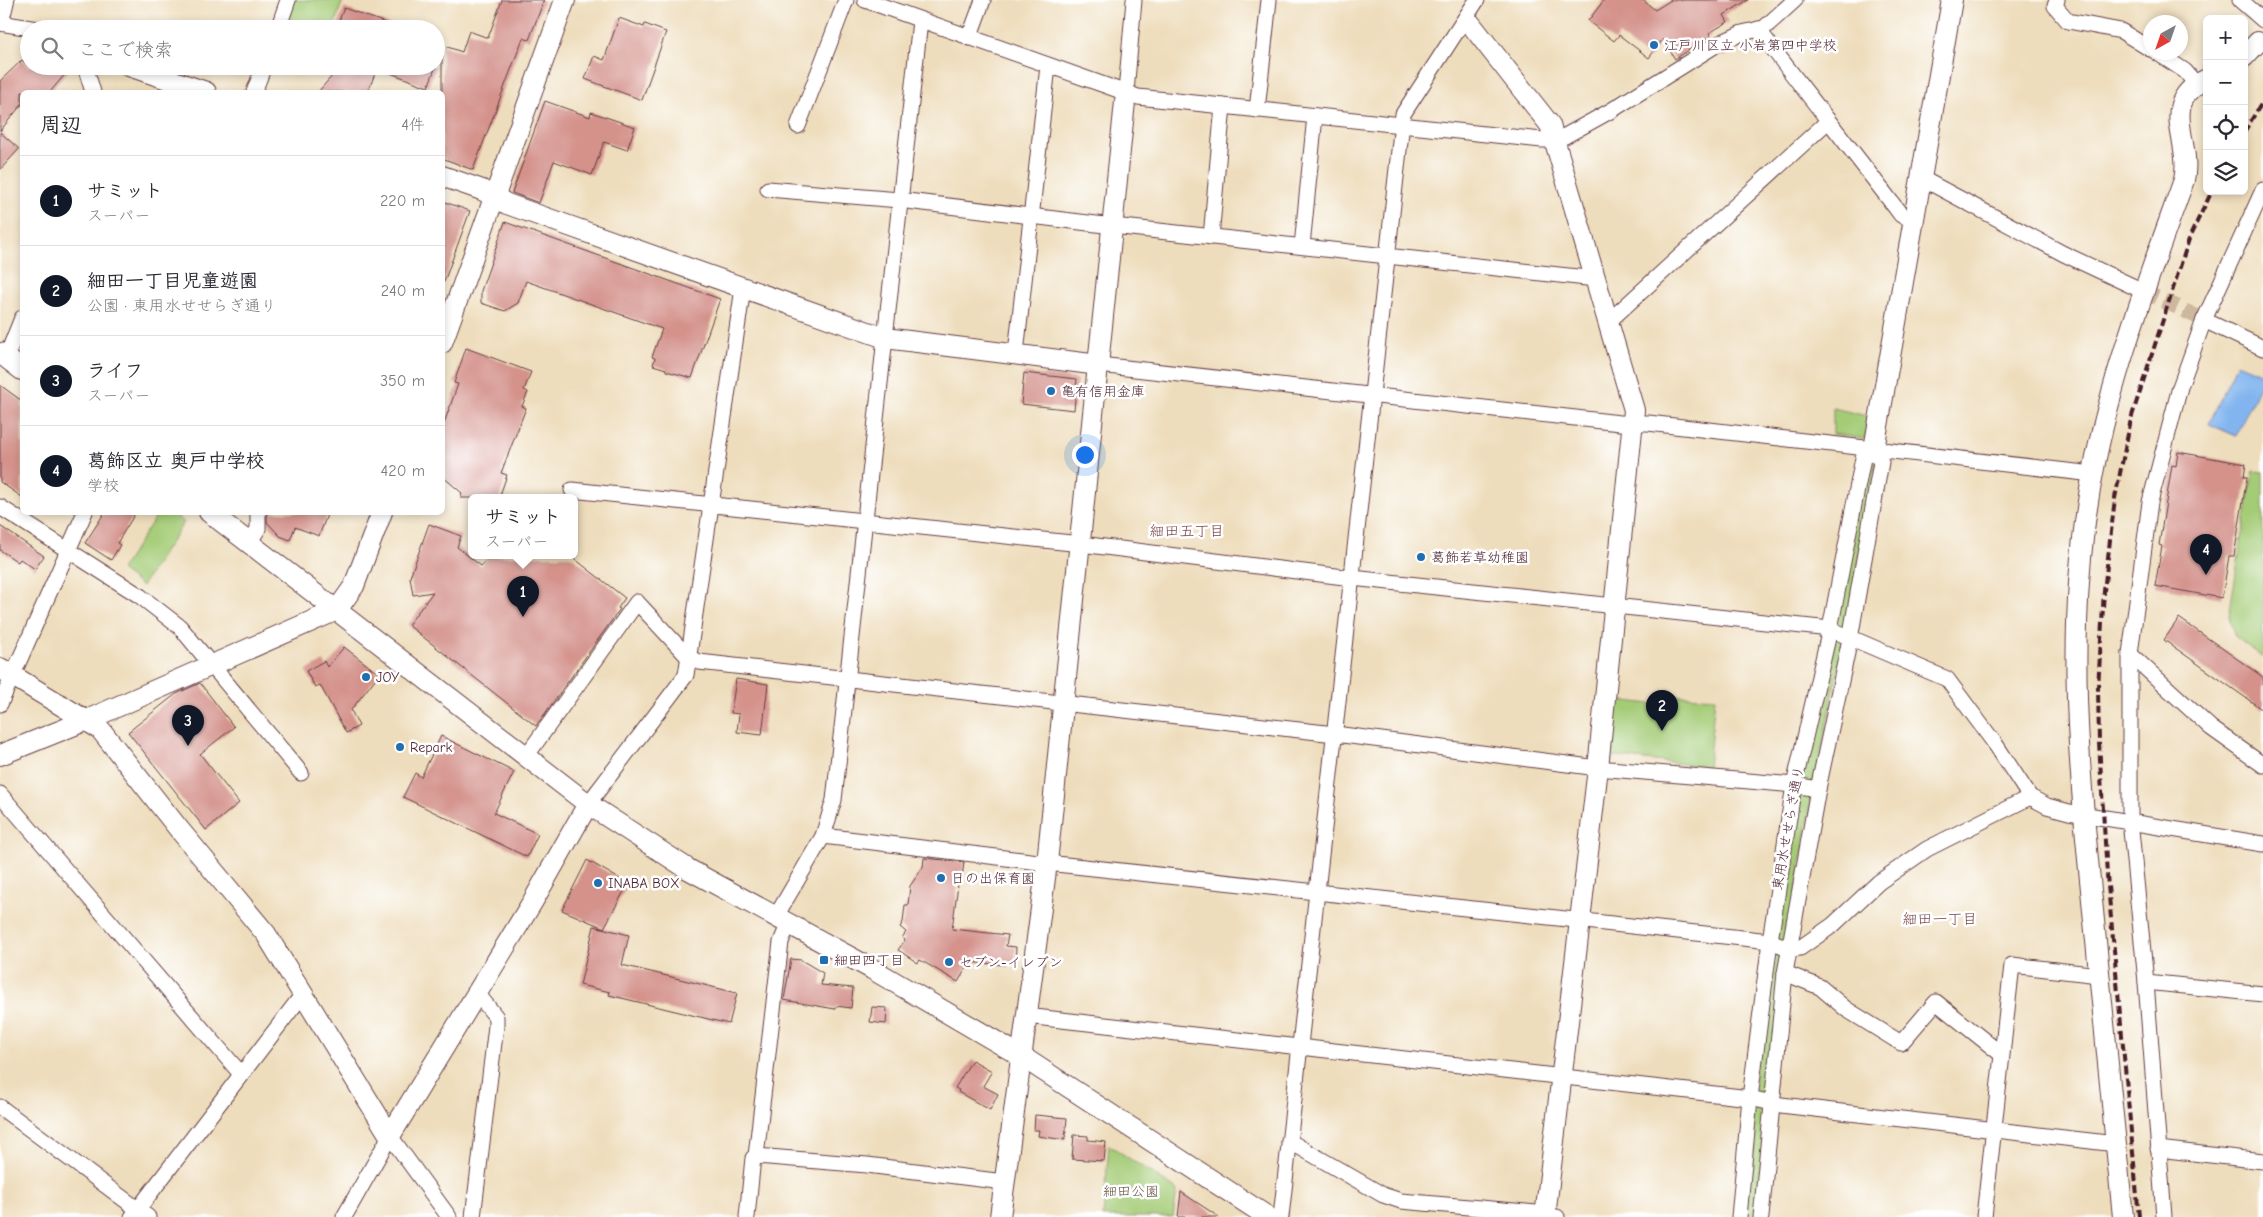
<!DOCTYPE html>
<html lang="ja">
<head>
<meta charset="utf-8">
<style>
	body { margin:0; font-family:"Comic Neue","Klee One",sans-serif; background:#f2f2f3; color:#2b2b33 }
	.controls { position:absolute; right:15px; top:15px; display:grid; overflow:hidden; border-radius:8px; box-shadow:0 2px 8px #0003 }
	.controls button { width:45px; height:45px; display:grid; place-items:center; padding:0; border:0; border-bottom:1px solid #e1e1e2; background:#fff; color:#2b2b33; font:25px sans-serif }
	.compass { position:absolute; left:2143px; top:15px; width:45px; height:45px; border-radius:50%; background:#fff; box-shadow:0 2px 8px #0003; rotate:220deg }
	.you { position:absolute; left:1084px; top:454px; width:18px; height:18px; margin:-12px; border:4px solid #fff; border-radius:50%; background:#1a73e8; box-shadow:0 0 0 8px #1a73e833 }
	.badge { display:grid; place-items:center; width:32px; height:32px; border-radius:50%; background:#111827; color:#fff; font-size:16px; font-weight:700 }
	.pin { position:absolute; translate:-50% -41px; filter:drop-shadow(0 1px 2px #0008) }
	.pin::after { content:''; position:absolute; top:26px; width:18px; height:15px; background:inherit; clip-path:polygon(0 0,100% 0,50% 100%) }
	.popup { position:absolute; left:468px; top:494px; width:110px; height:65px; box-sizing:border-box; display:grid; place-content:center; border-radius:8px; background:#fff; filter:drop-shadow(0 1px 4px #0005); font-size:16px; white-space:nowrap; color:#7c7c81 }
	.popup b { font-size:19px; color:#2b2b33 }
	.popup::after { content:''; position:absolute; left:50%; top:100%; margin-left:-10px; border:10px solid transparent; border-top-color:#fff }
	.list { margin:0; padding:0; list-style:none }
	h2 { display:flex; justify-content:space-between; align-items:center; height:65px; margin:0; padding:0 20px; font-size:21px }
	h2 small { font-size:16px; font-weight:400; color:#7c7c81 }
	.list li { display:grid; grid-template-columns:32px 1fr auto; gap:15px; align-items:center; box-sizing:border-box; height:90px; padding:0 20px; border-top:1px solid #e1e1e2 }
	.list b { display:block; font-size:19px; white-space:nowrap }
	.list p { margin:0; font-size:16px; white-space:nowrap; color:#7c7c81 }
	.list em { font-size:16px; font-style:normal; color:#7c7c81 }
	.icon { flex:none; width:28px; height:28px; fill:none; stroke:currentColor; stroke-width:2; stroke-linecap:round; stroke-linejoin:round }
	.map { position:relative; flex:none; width:2263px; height:1217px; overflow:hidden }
	.search { position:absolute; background:#fff; box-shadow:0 2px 8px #0003; left:20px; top:20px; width:425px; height:55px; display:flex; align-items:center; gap:12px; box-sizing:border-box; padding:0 18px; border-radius:28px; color:#7c7c81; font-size:19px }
	.panel { position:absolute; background:#fff; box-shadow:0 2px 8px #0003; left:20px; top:90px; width:425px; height:425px; border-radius:8px }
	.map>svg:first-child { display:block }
	.green { fill:#a4cc77; stroke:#777651 }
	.water { fill:#82b5ef; stroke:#666a8d }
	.building { fill:#d4928b }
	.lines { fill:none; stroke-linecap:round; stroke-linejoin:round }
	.street-tunnel { stroke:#cdb79f; stroke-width:15; stroke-dasharray:15 8; stroke-linecap:butt }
	.street-casing { stroke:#633c41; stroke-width:17 }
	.secondary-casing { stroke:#633c41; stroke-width:22 }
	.street { stroke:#fff; stroke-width:15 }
	.secondary { stroke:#fff; stroke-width:20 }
	.rail { stroke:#4a1f2b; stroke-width:4; stroke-dasharray:8 4; stroke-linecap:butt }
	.poi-dot { fill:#1f6fb2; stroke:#fff; stroke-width:2 }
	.labels { text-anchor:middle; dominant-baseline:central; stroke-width:5; stroke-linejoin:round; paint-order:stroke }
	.poi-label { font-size:14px; fill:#4a1f2b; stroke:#fff; text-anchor:start }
	.street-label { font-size:14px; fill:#4a1f2b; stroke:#fff }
	.park-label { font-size:14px; fill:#655342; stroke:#fff }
	.neighbourhood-label { font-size:15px; fill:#7a474d; stroke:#fff }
</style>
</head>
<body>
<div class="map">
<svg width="2263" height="1217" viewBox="0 0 2263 1217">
	<rect width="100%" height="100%" fill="#fff"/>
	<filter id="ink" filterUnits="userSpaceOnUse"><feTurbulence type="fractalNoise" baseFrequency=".02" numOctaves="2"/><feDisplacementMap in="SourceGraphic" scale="10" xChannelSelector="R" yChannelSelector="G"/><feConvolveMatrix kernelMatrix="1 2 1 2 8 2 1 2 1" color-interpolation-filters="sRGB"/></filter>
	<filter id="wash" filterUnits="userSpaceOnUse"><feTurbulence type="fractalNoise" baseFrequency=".0096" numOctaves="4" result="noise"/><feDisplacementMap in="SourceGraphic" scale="20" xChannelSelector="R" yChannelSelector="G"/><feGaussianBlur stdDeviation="1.12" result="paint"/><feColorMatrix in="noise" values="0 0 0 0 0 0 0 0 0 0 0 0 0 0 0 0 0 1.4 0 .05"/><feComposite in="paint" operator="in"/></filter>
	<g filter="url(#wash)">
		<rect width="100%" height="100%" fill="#eeddbc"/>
		<!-- green -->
		<g class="green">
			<path d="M293 0H343L333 29H284Z"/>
			<path d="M1833 408 1867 416 1865 439 1833 434Z"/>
			<path d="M1867 455 1876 462 1845 637 1831 629Z"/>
			<path d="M2253 471 2263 472V657L2235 637 2229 616Z"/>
			<path d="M158 513H171L184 522 142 586 121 570Z"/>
			<path d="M1830 632 1844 640 1814 787 1796 784Z"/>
			<path d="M1670 695 1715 698 1708 767 1610 756 1617 700 1668 706Z"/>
			<path d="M1796 787 1813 790 1787 948 1772 941Z"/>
			<path d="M1772 944 1786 951 1770 1100 1752 1096Z"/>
			<path d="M1752 1099 1771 1104 1759 1217H1741Z"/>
			<path d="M1109 1145 1177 1190 1173 1217H1103Z"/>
		</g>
		<!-- water -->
		<path class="water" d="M2237 363 2263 374V377L2236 436 2209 424Z"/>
		<g id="blocks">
			<!-- building -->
			<g class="building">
				<path d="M502 0H544L529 40 523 38 473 170 442 158V45L462 52 469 31 488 38Z"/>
				<path d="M1604 0H1643L1655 10 1671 0H1748L1724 15 1728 22 1709 33 1711 36 1675 59 1663 39 1649 58 1619 35 1614 41 1588 21Z"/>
				<path d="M344 8 397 27 396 29H345L346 26 338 23Z"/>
				<path d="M619 18 644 27 645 24 666 32 642 100 585 79 594 56 604 60Z"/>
				<path d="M22 60 29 66H72L50 92H22V104L0 131V81Z"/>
				<path d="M322 66H436L428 87 377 68 368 92H318L332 76Z"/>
				<path d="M545 101 590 117 591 112 635 127 627 150 604 142 592 175 554 161 539 203 512 193Z"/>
				<path d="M0 132 19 149 0 170Z"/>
				<path d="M442 201 470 211 444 282H442Z"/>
				<path d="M505 222 720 299 692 378 666 371V369L653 365 655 358 652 357 662 329 526 281 518 303 505 311 481 303V291Z"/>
				<path d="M466 348 531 372 524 390 528 392 522 406 526 408 501 473 507 475 499 498H460L462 493 442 476V429L458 384 454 383Z"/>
				<path d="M1024 373 1077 379 1074 410 1021 404Z"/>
				<path d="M0 385 22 401V497L0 482Z"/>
				<path d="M2178 452 2246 464 2244 477H2247L2234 556H2229L2222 598 2155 586 2162 546 2159 545 2172 465 2176 466Z"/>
				<path d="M105 512H136L117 543 120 545 111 560 85 543Z"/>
				<path d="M267 512H328L319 536 295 527 290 540 280 536 267 522Z"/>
				<path d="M429 524 461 536 457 547 481 566 489 556H571L625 598 618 608 620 609 536 726 408 625 433 592 413 595 410 577Z"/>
				<path d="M0 526 44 556 35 569 20 559 18 562 0 550Z"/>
				<path d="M2179 618 2263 677V710L2164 640Z"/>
				<path d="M344 647 379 674 351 710 359 726 346 733 320 685 315 687 306 671 324 661 327 667Z"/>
				<path d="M736 679 768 684 762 735 737 732 739 714 731 713Z"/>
				<path d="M200 683 234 727 200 754 239 803 206 830 128 732 176 694Z"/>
				<path d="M441 736 514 772 494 813 538 834 527 857 403 797 415 773 421 777Z"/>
				<path d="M924 858 964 862 962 878 959 877 952 929 1008 935 1006 946 1016 947 1015 964 1005 963V965L970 962 958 982 920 960 918 963 898 950 905 940 902 938 906 932 900 927 903 922 905 905H908L910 886 923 867Z"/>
				<path d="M587 860 628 884 604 928 562 910Z"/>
				<path d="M594 926 629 935 622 965 737 993 729 1024 609 995 610 992 580 985Z"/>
				<path d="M791 959 801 960 823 973 821 985 853 988 851 1008 836 1006 835 1009 784 1000Z"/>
				<path d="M872 1007 887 1008 886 1024 870 1022Z"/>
				<path d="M972 1060 992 1071 983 1086 998 1094 990 1110 958 1092 959 1090 955 1088Z"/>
				<path d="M1035 1115 1067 1118 1065 1140 1038 1136 1039 1130H1034Z"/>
				<path d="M1074 1135 1088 1136V1140L1106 1142 1104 1161 1072 1159Z"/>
				<path d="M1181 1192 1219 1217H1178Z"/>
			</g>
		</g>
	</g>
	<g filter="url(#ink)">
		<use href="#blocks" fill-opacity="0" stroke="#633c41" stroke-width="1"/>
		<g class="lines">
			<!-- street-tunnel -->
			<path class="street-tunnel" d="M2143 291 2204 320"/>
			<defs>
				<g id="street">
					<path d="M865 0 1138 97 1542 140H1555L1565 136 1612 110 1716 45 1742 33 1764 28 1795 0"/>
					<path d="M2057 0 2055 6 2068 21 2121 31 2150 49"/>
					<path d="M2240 0 2263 20"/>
					<path d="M0 23 37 29"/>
					<path d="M278 29 288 0"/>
					<path d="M1758 29C1805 92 1854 152 1901 215L1914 220"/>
					<path d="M969 38 983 0"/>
					<path d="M2156 52 2185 71 2196 84"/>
					<path d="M85 66 93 92"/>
					<path d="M254 92 264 66"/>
					<path d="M1126 92 1134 0"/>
					<path d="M1257 110 1269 0"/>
					<path d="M798 126 846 0"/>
					<path d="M1921 178 2064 254 2143 291"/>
					<path d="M768 189 899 200 1113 226 1596 279"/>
					<path d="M1211 237 1223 106"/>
					<path d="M1302 246 1315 116"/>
					<path d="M2204 320 2263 348"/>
					<path d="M1608 322 1827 122"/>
					<path d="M1016 353 1048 66"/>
					<path d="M6 358 22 318"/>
					<path d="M1099 365 1620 423H1648L2093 474"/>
					<path d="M572 490 1081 544 1352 578 1830 629 1947 679 1996 745 2030 797 2047 806 2069 812 2263 844"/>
					<path d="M0 507 140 596 180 627 301 773"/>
					<path d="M249 543 258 529V512"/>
					<path d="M2130 654 2211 728 2263 765"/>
					<path d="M0 704 85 512"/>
					<path d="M527 755 637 602 689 658 699 662 1335 734 1598 768 1794 785 1818 789"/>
					<path d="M0 794 241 1074"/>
					<path d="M588 804 686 675 743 288"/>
					<path d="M823 836 1047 863 1770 941 1791 949 1800 948 1833 925 1879 882 1927 849 2030 797"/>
					<path d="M775 918 823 836 834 800 920 21"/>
					<path d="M1785 973 1820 987 1846 1009 1901 1043 1936 1002 2001 1054"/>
					<path d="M2146 982 2263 994"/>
					<path d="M1026 1016 1750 1098 1781 1105 2116 1144"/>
					<path d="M0 1107 148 1217"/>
					<path d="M1289 1141 1383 1195 1401 1201 1536 1213 1557 1217"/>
					<path d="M2158 1149 2263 1161"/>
					<path d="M756 1156 867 1165 1004 1182"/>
					<path d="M132 1217 303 994"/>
					<path d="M344 1217 390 1136 449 1217"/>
					<path d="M473 1217 496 1026V1017L477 993"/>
					<path d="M747 1217 753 1158 756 1156 781 942 788 925"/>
					<path d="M1281 1217 1403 114 1477 0"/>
					<path d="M1739 1217 1750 1098 1770 941 1794 785 1830 629 1863 458 1874 449 1881 462 1850 639 1818 789 1785 973 1761 1217"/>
					<path d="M1984 1217 2012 965 2099 975"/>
					<path d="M2164 1217 2146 982 2130 820V654L2150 502 2180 387 2204 320 2263 190"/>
				</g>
				<g id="secondary">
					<path d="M0 17 4 0"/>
					<path d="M1470 23 1550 125 1634 410 1598 768 1545 1217"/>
					<path d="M2244 57 2258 42"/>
					<path d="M129 66 206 92"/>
					<path d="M442 176 482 190 507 204 885 338 1099 365"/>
					<path d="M442 343 565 0"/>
					<path d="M0 353 22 370"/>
					<path d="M1874 449 1952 0"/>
					<path d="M209 512 588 804 688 869 872 969 1021 1056 1268 1217"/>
					<path d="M0 668 100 729 178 828 266 934 390 1136 533 901 588 804"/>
					<path d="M0 755 87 720 337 610 354 586 382 512"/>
					<path d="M1000 1217 1047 863 1126 92"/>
					<path d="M2123 1217C2113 1108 2101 999 2091 890 2077 752 2066 611 2093 473 2112 372 2149 277 2184 180 2193 140 2156 103 2207 79"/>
				</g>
			</defs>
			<!-- street casing -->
			<use href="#street" class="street-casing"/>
			<!-- secondary casing -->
			<use href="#secondary" class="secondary-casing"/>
			<!-- street -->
			<use href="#street" class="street"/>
			<!-- secondary -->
			<use href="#secondary" class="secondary"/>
			<!-- rail -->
			<g class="rail">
				<path d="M2244 132 2263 101"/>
				<path d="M2139 1217 2107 875 2099 743 2098 687 2104 591 2115 498 2131 419 2190 236 2212 191"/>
			</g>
		</g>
	</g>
	<!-- markers -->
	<g class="poi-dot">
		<circle cx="1654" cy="45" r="5"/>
		<circle cx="1051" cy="391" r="5"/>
		<circle cx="1421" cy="557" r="5"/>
		<circle cx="366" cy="677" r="5"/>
		<circle cx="400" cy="747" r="5"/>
		<circle cx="941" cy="878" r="5"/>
		<circle cx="598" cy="883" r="5"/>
		<rect x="819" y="955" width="10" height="10" rx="2.5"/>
		<circle cx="949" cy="962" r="5"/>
	</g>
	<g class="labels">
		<!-- poi labels -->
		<g class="poi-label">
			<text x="1664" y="45">江戸川区立 小岩第四中学校</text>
			<text x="1061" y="391">亀有信用金庫</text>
			<text x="1431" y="557">葛飾若草幼稚園</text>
			<text x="376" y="677">JOY</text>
			<text x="410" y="747">Repark</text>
			<text x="951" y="878">日の出保育園</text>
			<text x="608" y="883">INABA BOX</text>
			<text x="834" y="960">細田四丁目</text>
			<text x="959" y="962">セブン-イレブン</text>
		</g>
		<!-- street labels -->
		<g class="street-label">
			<text transform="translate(1788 828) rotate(-80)">東用水せせらぎ通り</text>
		</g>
		<!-- park labels -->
		<g class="park-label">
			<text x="1131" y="1191">細田公園</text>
		</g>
		<!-- neighbourhood labels -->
		<g class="neighbourhood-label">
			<text x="1187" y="531">細田五丁目</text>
			<text x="1940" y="919">細田一丁目</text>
		</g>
	</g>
</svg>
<div class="controls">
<button>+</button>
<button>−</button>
<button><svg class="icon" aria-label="locate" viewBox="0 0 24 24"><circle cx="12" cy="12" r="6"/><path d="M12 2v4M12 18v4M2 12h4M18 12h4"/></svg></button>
<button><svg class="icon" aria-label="layers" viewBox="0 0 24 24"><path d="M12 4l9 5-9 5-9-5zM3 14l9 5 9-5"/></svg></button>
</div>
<svg class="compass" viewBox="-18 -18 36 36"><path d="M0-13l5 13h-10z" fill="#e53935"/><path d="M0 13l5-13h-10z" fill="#7c7c81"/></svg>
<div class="you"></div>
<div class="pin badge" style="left:523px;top:617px">1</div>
<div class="popup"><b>サミット</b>スーパー</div>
<div class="pin badge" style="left:1662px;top:731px">2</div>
<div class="pin badge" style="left:188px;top:746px">3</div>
<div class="pin badge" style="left:2206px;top:575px">4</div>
<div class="search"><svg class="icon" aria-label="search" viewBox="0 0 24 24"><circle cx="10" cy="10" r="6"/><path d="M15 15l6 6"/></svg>ここで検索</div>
<section class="panel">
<h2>周辺<small>4件</small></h2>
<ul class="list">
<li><span class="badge">1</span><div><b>サミット</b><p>スーパー</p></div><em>220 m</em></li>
<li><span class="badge">2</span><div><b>細田一丁目児童遊園</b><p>公園 · 東用水せせらぎ通り</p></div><em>240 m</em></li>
<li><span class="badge">3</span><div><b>ライフ</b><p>スーパー</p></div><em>350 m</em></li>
<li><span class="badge">4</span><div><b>葛飾区立 奥戸中学校</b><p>学校</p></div><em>420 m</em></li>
</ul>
</section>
</div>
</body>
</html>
